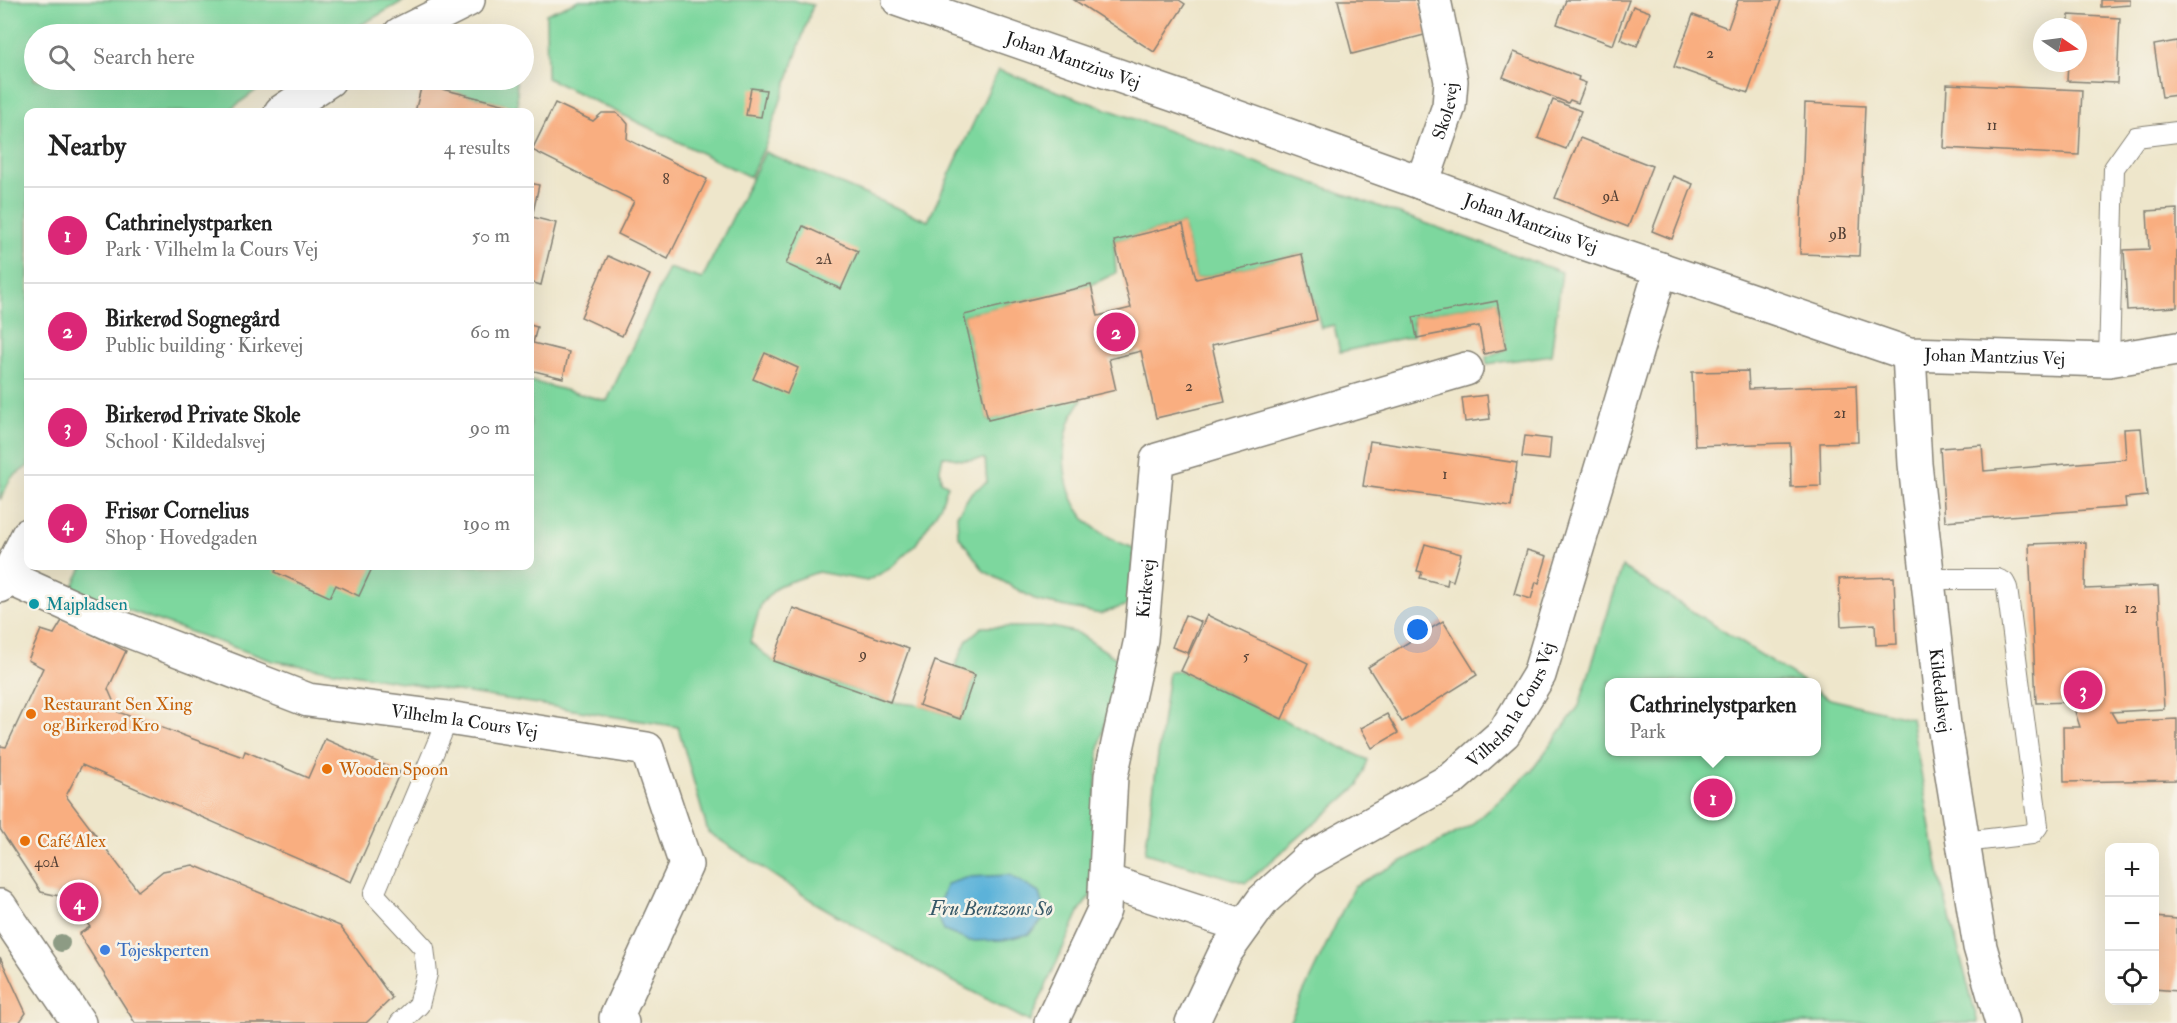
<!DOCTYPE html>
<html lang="en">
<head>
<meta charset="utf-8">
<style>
	body { margin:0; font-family:"IM FELL Double Pica",serif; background:#f6f6f6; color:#222 }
	.controls { position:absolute; right:18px; bottom:18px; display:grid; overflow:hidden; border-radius:12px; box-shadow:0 6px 24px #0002 }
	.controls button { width:54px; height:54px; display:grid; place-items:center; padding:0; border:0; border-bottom:2px solid #e0e0e0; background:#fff; color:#222; font:30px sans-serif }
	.compass { position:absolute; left:2033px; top:18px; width:54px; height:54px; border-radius:50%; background:#fff; box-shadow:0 6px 24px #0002; rotate:103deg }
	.you { position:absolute; left:1418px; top:630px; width:21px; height:21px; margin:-15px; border:4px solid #fff; border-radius:50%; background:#1a73e8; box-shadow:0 0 0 9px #1a73e833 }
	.badge { display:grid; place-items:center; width:39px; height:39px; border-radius:50%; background:#db2777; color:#fff; font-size:20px; font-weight:700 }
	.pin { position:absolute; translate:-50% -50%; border:3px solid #fff; box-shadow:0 2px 6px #0006 }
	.popup { position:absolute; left:1605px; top:678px; width:216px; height:78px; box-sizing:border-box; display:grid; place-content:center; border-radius:12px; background:#fff; filter:drop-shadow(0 2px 4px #0005); font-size:20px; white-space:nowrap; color:#767676 }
	.popup b { font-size:22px; color:#222 }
	.popup::after { content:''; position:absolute; left:50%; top:100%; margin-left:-12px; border:12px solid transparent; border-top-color:#fff }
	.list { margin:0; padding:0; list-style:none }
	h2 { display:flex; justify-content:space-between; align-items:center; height:78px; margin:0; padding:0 24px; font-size:26px }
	h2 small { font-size:20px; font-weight:400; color:#767676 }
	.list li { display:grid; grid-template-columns:39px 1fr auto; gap:18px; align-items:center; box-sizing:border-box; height:96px; padding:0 24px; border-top:2px solid #e0e0e0 }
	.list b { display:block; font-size:22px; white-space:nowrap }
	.list p { margin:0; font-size:20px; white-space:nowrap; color:#767676 }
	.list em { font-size:20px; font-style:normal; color:#767676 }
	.icon { flex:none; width:33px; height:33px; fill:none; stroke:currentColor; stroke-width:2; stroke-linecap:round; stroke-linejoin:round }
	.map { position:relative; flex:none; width:2177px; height:1023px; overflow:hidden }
	.search { position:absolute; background:#fff; box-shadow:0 6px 24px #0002; left:24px; top:24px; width:510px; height:66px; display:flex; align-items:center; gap:15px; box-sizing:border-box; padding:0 21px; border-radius:33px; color:#767676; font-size:22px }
	.panel { position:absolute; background:#fff; box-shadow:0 6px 24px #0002; left:24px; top:108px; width:510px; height:462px; border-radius:12px }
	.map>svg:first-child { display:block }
	.green { fill:#7dd79e; stroke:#4c7a5d; stroke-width:1.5 }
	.water { fill:#5cb2d9; stroke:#3c677a; stroke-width:1.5 }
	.building { fill:#f9ae80 }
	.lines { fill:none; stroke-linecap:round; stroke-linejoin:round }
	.lane-casing { stroke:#858174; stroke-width:22 }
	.street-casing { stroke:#858174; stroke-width:36 }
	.lane { stroke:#fff; stroke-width:20 }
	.street { stroke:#fff; stroke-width:33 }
	.tree { fill:#8d9b84 }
	.culture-dot { fill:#0f9aa8; stroke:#f7f3e8; stroke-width:2 }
	.food-dot { fill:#e8710a; stroke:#f7f3e8; stroke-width:2 }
	.shop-dot { fill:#3f7fe0; stroke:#f7f3e8; stroke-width:2 }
	.labels { text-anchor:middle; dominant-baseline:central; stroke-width:5; stroke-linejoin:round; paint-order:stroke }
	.number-label { font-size:15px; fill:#534035 }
	.street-label { font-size:18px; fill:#1c1c1c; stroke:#f7f3e8 }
	.culture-label { font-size:18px; fill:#0d838f; stroke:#f7f3e8; text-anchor:start }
	.food-label { font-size:18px; fill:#c56008; stroke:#f7f3e8; text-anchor:start }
	.shop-label { font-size:18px; fill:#366cbe; stroke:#f7f3e8; text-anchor:start }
	.water-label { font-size:20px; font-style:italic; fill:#365868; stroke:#f7f3e8 }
</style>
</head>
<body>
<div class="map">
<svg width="2177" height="1023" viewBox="0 0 2177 1023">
	<rect width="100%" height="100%" fill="#f7f3e8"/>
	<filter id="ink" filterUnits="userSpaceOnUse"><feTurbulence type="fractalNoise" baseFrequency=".0167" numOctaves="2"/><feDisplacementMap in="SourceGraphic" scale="12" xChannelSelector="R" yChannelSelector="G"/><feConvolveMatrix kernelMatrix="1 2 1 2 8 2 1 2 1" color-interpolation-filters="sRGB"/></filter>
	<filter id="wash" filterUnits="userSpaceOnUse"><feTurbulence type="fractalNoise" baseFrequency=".008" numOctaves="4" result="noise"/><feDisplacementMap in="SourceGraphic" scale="24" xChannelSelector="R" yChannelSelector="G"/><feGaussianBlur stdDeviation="1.35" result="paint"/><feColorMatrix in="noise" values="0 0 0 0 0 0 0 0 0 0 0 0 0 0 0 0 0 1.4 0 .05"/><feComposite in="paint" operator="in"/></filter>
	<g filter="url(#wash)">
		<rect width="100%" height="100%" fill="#eee6cb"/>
		<!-- green -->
		<g class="green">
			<path d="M0 0H405L345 34H34V80H270L227 112H28V466L11 478 0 500Z"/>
			<path d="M579 0H792L813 5 766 144 750 177 547 78 546 14Z"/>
			<path d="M998 70 1562 272 1551 355 1487 364 1486 357 1506 349 1497 301 1413 317V336L1340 352 1334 325 1321 328 1302 254 1196 279 1183 224 1114 241 1116 273 1091 285 964 315 988 420 1085 395C1081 401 1076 408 1073 414 1058 447 1062 493 1086 520 1095 531 1121 544 1134 548L1130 604 1100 614 1038 601 984 571 958 535 957 515 971 493 987 482 985 459 962 460 943 456 940 469 941 481 948 485 940 507 916 544 891 568 867 581 818 572 778 586 761 604 750 642 773 661 890 702 919 705 960 719 975 676 954 668 967 640 982 627H1052L1078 633 1119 660 1099 749 1095 798 1094 891 1080 910 1030 1022 935 972 814 902 708 832 678 727 273 661 71 590 83 566H530V381L607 401 669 268 702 279 765 152 928 221Z"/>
			<path d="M413 80H516L518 108 422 84Z"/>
			<path d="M1622 567 1804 682H1610V752H1816L1817 691 1830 699 1911 718 1941 883 1978 1023H1289L1354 886 1470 826 1532 770 1579 706Z"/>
			<path d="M1181 671 1368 760 1359 785 1246 883 1145 853 1169 672Z"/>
		</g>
		<!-- water -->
		<path class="water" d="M1010 875 1039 893 1046 917 1029 934 1003 940 969 941 944 931 936 911 947 884 969 877Z"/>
		<g id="blocks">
			<!-- building -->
			<g class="building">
				<path d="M1074 0H1179L1185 4 1154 52Z"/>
				<path d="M1338 0H1419L1428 34 1352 54Z"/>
				<path d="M1566 0H1629L1613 45 1557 24Z"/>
				<path d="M1738 0H1781L1748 93 1674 67 1693 15 1728 28Z"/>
				<path d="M2101 0H2130V5L2101 7Z"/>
				<path d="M1633 6 1650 12 1637 46 1620 39Z"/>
				<path d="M2069 15 2120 18 2117 83 2067 81 2068 63H2078V27H2069Z"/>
				<path d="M2177 41V95L2162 97 2154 45Z"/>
				<path d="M1514 52 1579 77 1578 80 1586 83 1578 103 1570 100 1568 103 1503 77Z"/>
				<path d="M422 84 518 108 517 112H415Z"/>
				<path d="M1947 84 2082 90 2079 155 1944 148Z"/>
				<path d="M751 88 766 90 761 117 746 115Z"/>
				<path d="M1553 100 1581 111 1566 149 1538 138Z"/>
				<path d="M555 103 593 121 602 113H616L623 118 628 124 627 139 707 179 668 259 618 234 634 201 532 150Z"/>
				<path d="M1805 103 1865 106 1859 256 1800 254Z"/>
				<path d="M1580 138 1652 166 1628 227 1555 198Z"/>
				<path d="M1673 176 1693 184 1672 239 1652 231Z"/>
				<path d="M530 183 539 185 532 217 556 223 541 285 530 282Z"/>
				<path d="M2177 209V307L2127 310 2124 250 2149 249 2147 211Z"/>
				<path d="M1183 224 1196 279 1302 254 1317 320 1212 345 1225 402 1156 418 1141 351 1109 359 1116 390 988 420 964 315 1091 285 1098 316 1131 308 1114 241Z"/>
				<path d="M803 226 858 251 841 289 786 264Z"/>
				<path d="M608 256 650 275 622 336 581 317Z"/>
				<path d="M1497 301 1506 349 1484 354 1479 326 1417 338 1413 317Z"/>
				<path d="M530 325 537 327 533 343 569 352 563 378 530 370Z"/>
				<path d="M765 353 798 368 787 394 753 379Z"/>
				<path d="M1748 371 1749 389 1856 385 1858 442 1820 443 1821 486 1791 487 1790 443 1695 446 1692 372Z"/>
				<path d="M1487 395 1490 419 1465 422 1462 398Z"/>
				<path d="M2141 428 2147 496 2125 498 2126 507 1945 521 1940 448 1982 445 1984 471 2126 459 2124 429Z"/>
				<path d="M1525 436 1551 439 1549 460 1522 457Z"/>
				<path d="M1370 441 1517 463 1511 507 1363 486Z"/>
				<path d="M2086 542 2085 589 2158 586 2164 709 2111 712 2117 722 2177 719V780L2064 782 2063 727H2080L2072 702 2036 703 2029 544Z"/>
				<path d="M1425 544 1461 554 1453 581 1448 579 1447 585 1420 578 1422 572 1417 571Z"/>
				<path d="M1527 550 1547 556 1539 583 1536 582 1531 599 1514 594Z"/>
				<path d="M278 566H373L359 596 336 585 330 597 275 572Z"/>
				<path d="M1894 577 1897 644 1876 645 1875 624 1841 626 1839 579Z"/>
				<path d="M793 608 909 649 890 702 773 661Z"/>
				<path d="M1185 615 1201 622 1188 653 1172 647Z"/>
				<path d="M1207 615 1308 663 1282 719 1181 671Z"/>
				<path d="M63 619 126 651 108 689 118 712 243 757 245 751 308 778 325 739 400 772 351 882 82 765 66 796 138 891 163 871 193 865 340 926 392 998 366 1023H135L79 934 90 927 68 898 41 892 0 829V746L6 747 43 668 28 660 41 630 54 634Z"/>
				<path d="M1443 621 1477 675 1402 722 1368 667Z"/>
				<path d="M935 661 975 675 960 719 919 705Z"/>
				<path d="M1387 714 1398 733 1372 748 1361 728Z"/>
				<path d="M2154 917 2177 919V991L2154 989Z"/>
				<path d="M0 957 26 1013 19 1023H0Z"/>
			</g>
		</g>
	</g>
	<g filter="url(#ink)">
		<use href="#blocks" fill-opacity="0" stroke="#858174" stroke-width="1.5"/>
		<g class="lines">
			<defs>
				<g id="lane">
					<path d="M2109 360 2114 168 2136 137 2177 132"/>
					<path d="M1928 579H1997L2004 582 2007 588 2038 826 2032 834 1964 842"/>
					<path d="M400 1023 419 1005 427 974 424 948 374 894 448 718"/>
				</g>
				<g id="street">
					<path id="s1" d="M899 0 1186 99 1422 183 1575 240 1909 354 2109 360 2177 349"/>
					<path d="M400 34 468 0"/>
					<path d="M281 112 329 80"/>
					<path id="s2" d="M1422 183 1449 106 1451 81 1434 0"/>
					<path id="s3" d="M1909 354 1915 464 1944 725 1980 947 2002 1023"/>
					<path id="s4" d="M7 577 111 624 308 700 448 718 647 749 686 865 616 1018 622 1023"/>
					<path d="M0 586 7 577 28 535"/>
					<path d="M1106 881 1244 926"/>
					<path d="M0 906 79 1023"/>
					<path id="s5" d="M1051 1023 1104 910 1111 776 1141 639 1157 460 1466 369"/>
					<path id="s6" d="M1192 1023 1225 953 1263 900 1307 860 1452 779 1504 733 1539 675 1661 269"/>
				</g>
			</defs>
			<!-- lane casing -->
			<use href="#lane" class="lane-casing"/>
			<!-- street casing -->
			<use href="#street" class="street-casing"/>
			<!-- lane -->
			<use href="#lane" class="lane"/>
			<!-- street -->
			<use href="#street" class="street"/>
		</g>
		<!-- trees -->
		<circle class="tree" cx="61" cy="943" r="9"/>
	</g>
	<!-- markers -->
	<circle class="culture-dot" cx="34" cy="604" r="6"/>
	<g class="food-dot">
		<circle cx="31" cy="714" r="6"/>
		<circle cx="327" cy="769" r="6"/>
		<circle cx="25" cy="841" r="6"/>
	</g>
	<circle class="shop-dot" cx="105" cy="950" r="6"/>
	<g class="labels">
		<!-- number labels -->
		<g class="number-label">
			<text x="1710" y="53">2</text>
			<text x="1992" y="125">11</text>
			<text x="666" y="179">8</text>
			<text x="1611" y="196">9A</text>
			<text x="1838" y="234">9B</text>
			<text x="824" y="259">2A</text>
			<text x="1189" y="386">2</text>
			<text x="1840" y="413">21</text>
			<text x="1445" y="474">1</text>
			<text x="2131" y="608">12</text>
			<text x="863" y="654">9</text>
			<text x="1246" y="656">5</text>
			<text x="47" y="862">40A</text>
		</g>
		<!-- street labels -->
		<g class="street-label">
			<text stroke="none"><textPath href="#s1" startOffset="184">Johan Mantzius Vej</textPath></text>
			<text stroke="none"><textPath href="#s2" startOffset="76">Skolevej</textPath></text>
			<text stroke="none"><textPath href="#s1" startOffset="670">Johan Mantzius Vej</textPath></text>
			<text stroke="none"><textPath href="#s1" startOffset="1156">Johan Mantzius Vej</textPath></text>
			<text stroke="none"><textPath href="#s5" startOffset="450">Kirkevej</textPath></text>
			<text stroke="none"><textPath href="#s3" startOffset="338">Kildedalsvej</textPath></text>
			<text stroke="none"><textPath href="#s6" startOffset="465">Vilhelm la Cours Vej</textPath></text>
			<text stroke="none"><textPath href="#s4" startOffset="483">Vilhelm la Cours Vej</textPath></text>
		</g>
		<!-- culture labels -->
		<g class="culture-label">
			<text x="46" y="604">Majpladsen</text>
		</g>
		<!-- food labels -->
		<g class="food-label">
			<text x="43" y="704">Restaurant Sen Xing<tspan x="43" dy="21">og Birkerød Kro</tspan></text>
			<text x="339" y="769">Wooden Spoon</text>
			<text x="37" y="841">Café Alex</text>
		</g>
		<!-- shop labels -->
		<g class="shop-label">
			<text x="117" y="950">Tøjeskperten</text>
		</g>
		<!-- water labels -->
		<g class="water-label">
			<text x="991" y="908">Fru Bentzons Sø</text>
		</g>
	</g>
</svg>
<div class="controls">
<button>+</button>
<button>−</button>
<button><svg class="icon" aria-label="locate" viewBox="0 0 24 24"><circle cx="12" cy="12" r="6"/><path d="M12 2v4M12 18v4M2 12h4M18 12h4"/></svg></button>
</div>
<svg class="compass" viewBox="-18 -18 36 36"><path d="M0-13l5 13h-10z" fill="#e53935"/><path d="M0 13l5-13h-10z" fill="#767676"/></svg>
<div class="you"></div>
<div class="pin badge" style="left:1713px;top:798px">1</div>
<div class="popup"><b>Cathrinelystparken</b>Park</div>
<div class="pin badge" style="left:1116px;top:332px">2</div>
<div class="pin badge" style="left:2083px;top:690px">3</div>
<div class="pin badge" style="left:79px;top:902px">4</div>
<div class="search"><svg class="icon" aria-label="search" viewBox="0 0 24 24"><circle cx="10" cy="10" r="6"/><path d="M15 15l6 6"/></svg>Search here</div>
<section class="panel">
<h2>Nearby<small>4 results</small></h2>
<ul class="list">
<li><span class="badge">1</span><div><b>Cathrinelystparken</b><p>Park · Vilhelm la Cours Vej</p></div><em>50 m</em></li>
<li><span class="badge">2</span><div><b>Birkerød Sognegård</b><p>Public building · Kirkevej</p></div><em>60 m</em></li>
<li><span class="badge">3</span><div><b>Birkerød Private Skole</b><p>School · Kildedalsvej</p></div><em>90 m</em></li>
<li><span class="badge">4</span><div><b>Frisør Cornelius</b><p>Shop · Hovedgaden</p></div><em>190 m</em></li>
</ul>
</section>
</div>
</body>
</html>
